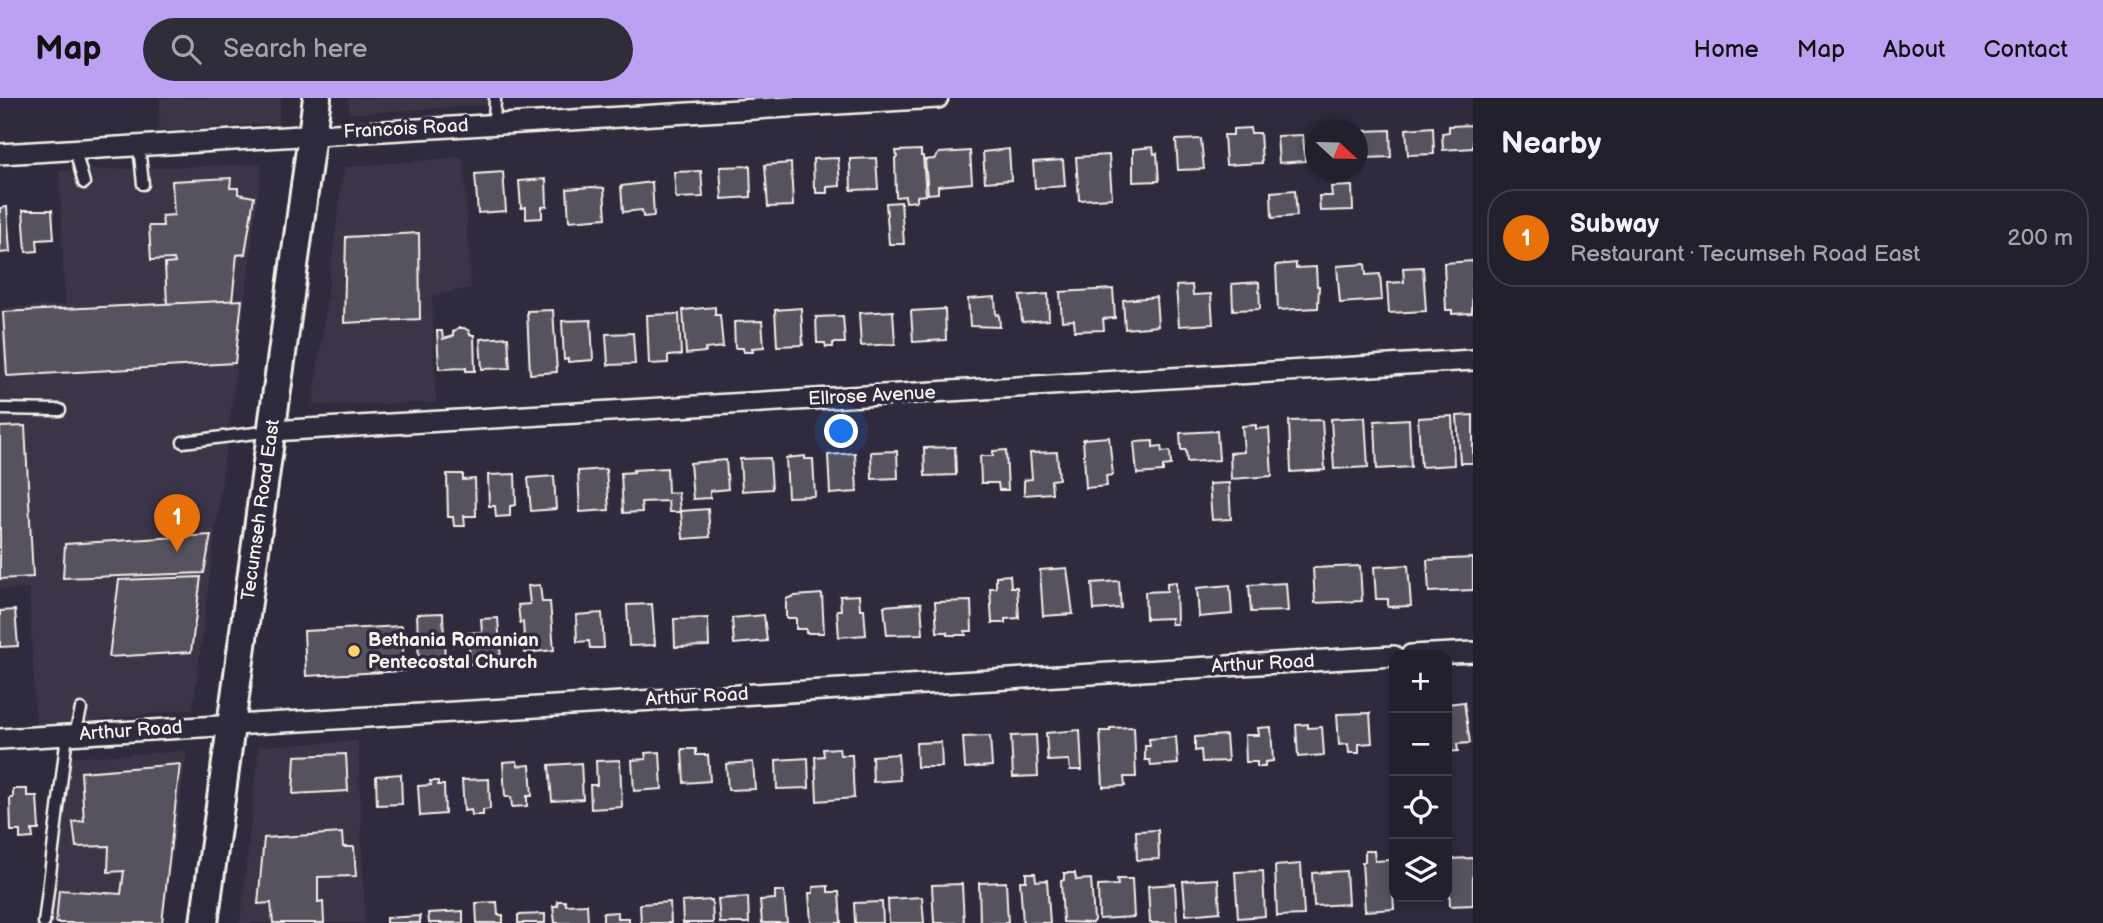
<!DOCTYPE html>
<html lang="en">
<head>
<meta charset="utf-8">
<style>
	body { margin:0; font-family:"Balsamiq Sans",sans-serif; background:#2f2d3a; color:#f1f3f6 }
	.controls { position:absolute; right:21px; bottom:21px; display:grid; overflow:hidden; border-radius:14px; box-shadow:0 4px 10px #0003 }
	.controls button { width:63px; height:63px; display:grid; place-items:center; padding:0; border:0; border-bottom:2px solid #403e4a; background:#23202e; color:#f1f3f6; font:35px sans-serif }
	.compass { position:absolute; left:1305px; top:21px; width:63px; height:63px; border-radius:50%; background:#23202e; box-shadow:0 4px 10px #0003; rotate:112deg }
	.you { position:absolute; left:842px; top:334px; width:24px; height:24px; margin:-18px; border:5px solid #fff; border-radius:50%; background:#1a73e8; box-shadow:0 0 0 10px #1a73e833 }
	.badge { display:grid; place-items:center; width:46px; height:46px; border-radius:50%; background:#bca0f2; color:#fff; font-size:23px; font-weight:700 }
	.pin { position:absolute; translate:-50% -58px; filter:drop-shadow(0 2px 4px #0008) }
	.pin::after { content:''; position:absolute; top:37px; width:24px; height:21px; background:inherit; clip-path:polygon(0 0,100% 0,50% 100%) }
	.list { margin:0; padding:0; list-style:none }
	h2 { display:flex; justify-content:space-between; align-items:center; height:91px; margin:0; padding:0 28px; font-size:30px }
	h2 small { font-size:23px; font-weight:400; color:#a3a3aa }
	.list li { display:grid; grid-template-columns:46px 1fr auto; gap:21px; align-items:center; box-sizing:border-box; height:98px; margin:0 14px 14px; padding:0 14px; border:2px solid #403e4a; border-radius:28px }
	.list b { display:block; font-size:26px; white-space:nowrap }
	.list p { margin:0; font-size:23px; white-space:nowrap; color:#a3a3aa }
	.list em { font-size:23px; font-style:normal; color:#a3a3aa }
	.icon { flex:none; width:38px; height:38px; fill:none; stroke:currentColor; stroke-width:2; stroke-linecap:round; stroke-linejoin:round }
	.map { position:relative; flex:none; width:1473px; height:825px; overflow:hidden }
	header { display:flex; align-items:center; gap:42px; box-sizing:border-box; height:98px; padding:0 35px; background:#bca0f2; color:#111 }
	header strong { font-size:33px }
	nav { display:flex; gap:38px; margin-inline-start:auto; font-size:24px }
	.search { width:490px; height:63px; background:#2f2d3a; display:flex; align-items:center; gap:18px; box-sizing:border-box; padding:0 24px; border-radius:38px; color:#a3a3aa; font-size:26px }
	main { display:flex }
	aside { flex:1; background:#23202e }
	.map>svg:first-child { display:block }
	.built { fill:#3b3647 }
	.building { fill:#56525f; stroke:#f4f1e8; stroke-width:2 }
	.lines { fill:none; stroke-linecap:round; stroke-linejoin:round }
	.service-casing { stroke:#f4f1e8; stroke-width:15 }
	.minor-casing { stroke:#f4f1e8; stroke-width:24 }
	.secondary-casing { stroke:#f4f1e8; stroke-width:32 }
	.service { stroke:#2f2a3d; stroke-width:10 }
	.minor { stroke:#2f2a3d; stroke-width:19 }
	.secondary { stroke:#2f2a3d; stroke-width:26 }
	.poi-dot { fill:#ffd166; stroke:#2f2a3d; stroke-width:2.5 }
	.labels { text-anchor:middle; dominant-baseline:central; stroke-width:7; stroke-linejoin:round; paint-order:stroke }
	.street-label { font-size:19px; fill:#f4f1e8; stroke:#2f2a3d }
	.poi-label { font-size:19px; font-weight:bold; fill:#f4f1e8; stroke:#2f2a3d; text-anchor:start }
</style>
</head>
<body>
<header>
<strong>Map</strong>
<div class="search"><svg class="icon" aria-label="search" viewBox="0 0 24 24"><circle cx="10" cy="10" r="6"/><path d="M15 15l6 6"/></svg>Search here</div>
<nav><a>Home</a><a>Map</a><a>About</a><a>Contact</a></nav>
</header>
<main>
<div class="map">
<svg width="1473" height="825" viewBox="0 0 1473 825">
	<rect width="100%" height="100%" fill="#2f2a3d"/>
	<filter id="ink" filterUnits="userSpaceOnUse"><feTurbulence type="fractalNoise" baseFrequency=".0143" numOctaves="2"/><feDisplacementMap in="SourceGraphic" scale="14" xChannelSelector="R" yChannelSelector="G"/><feConvolveMatrix kernelMatrix="1 2 1 2 8 2 1 2 1" color-interpolation-filters="sRGB"/></filter>
	<g filter="url(#ink)">
		<!-- built -->
		<g class="built">
			<path d="M160 0H281L278 25 159 33Z"/>
			<path d="M348 0H498V6L349 16Z"/>
			<path d="M463 59 471 190 432 198 436 305 313 307 344 69Z"/>
			<path d="M262 66 193 611 36 629 29 490 0 491V210L65 207 59 73Z"/>
			<path d="M358 643 365 825H240L259 648Z"/>
			<path d="M187 653 163 825H41L63 660Z"/>
		</g>
		<!-- building -->
		<g class="building">
			<path d="M1473 27V50L1443 52 1442 35 1449 34V28Z"/>
			<path d="M1433 29 1434 56 1408 57 1406 31Z"/>
			<path d="M1250 30 1251 35H1260L1262 65 1226 67 1224 37H1233V31Z"/>
			<path d="M1390 32 1391 59 1365 60 1363 33Z"/>
			<path d="M1303 37 1305 63 1279 65 1277 38Z"/>
			<path d="M1201 41 1204 71 1178 72 1176 42Z"/>
			<path d="M1153 49 1154 56 1157 55 1159 83 1133 84V51Z"/>
			<path d="M1009 51 1011 82 985 84 983 54Z"/>
			<path d="M921 52V58H923L926 97 917 98V103L906 104 905 98 896 99 895 60 897 59 896 53Z"/>
			<path d="M970 53 972 85 938 88V95L928 96 925 62 934 61 939 55Z"/>
			<path d="M1109 57 1112 100 1079 102 1076 59Z"/>
			<path d="M838 60 840 88 827 89V95H816V90H814L813 61Z"/>
			<path d="M876 60 878 91 851 92 850 61Z"/>
			<path d="M1063 62 1065 88 1035 90 1033 64Z"/>
			<path d="M791 65 793 108 768 109 765 67Z"/>
			<path d="M750 68 751 99 722 101 720 69Z"/>
			<path d="M701 73 703 99 676 100 674 74Z"/>
			<path d="M503 74 506 113 478 115 475 76Z"/>
			<path d="M231 80 230 90H238V96L254 99 245 156 237 157 232 203 167 206 165 166 175 165 174 161 151 162 149 128H163L162 118 174 117 172 83Z"/>
			<path d="M546 81 547 108 542 109V120L526 121V109L521 110 519 83Z"/>
			<path d="M652 84 654 118 643 119 642 112 623 114 621 88Z"/>
			<path d="M1352 88 1353 112 1320 113 1319 98H1332L1331 89Z"/>
			<path d="M592 89 604 90 606 120 569 123 567 91Z"/>
			<path d="M1295 92 1297 118 1272 120 1271 94Z"/>
			<path d="M901 104 904 146H889L886 105Z"/>
			<path d="M7 109 10 154 0 155V110Z"/>
			<path d="M23 112H52L54 141 37 142 38 153 26 154Z"/>
			<path d="M419 135 420 221 344 225 346 139Z"/>
			<path d="M1473 163 1472 215 1452 216V212H1446L1444 165Z"/>
			<path d="M1296 165V170L1316 169 1317 188H1319L1318 210 1278 212 1276 167Z"/>
			<path d="M1365 166 1366 177 1380 176 1382 202 1340 205 1337 168Z"/>
			<path d="M1423 169 1426 213 1389 215 1387 185 1404 184 1403 170Z"/>
			<path d="M1259 184 1260 211 1233 212 1232 186Z"/>
			<path d="M1192 187 1193 197 1211 196 1213 226 1179 228 1176 188Z"/>
			<path d="M1113 191 1115 220 1103 221 1104 232 1075 233 1074 222 1062 223 1060 194Z"/>
			<path d="M1048 196 1049 222 1022 224 1020 198Z"/>
			<path d="M995 199 996 217 999 216 1000 229 970 228 968 201Z"/>
			<path d="M1156 199 1158 228 1125 231 1123 202Z"/>
			<path d="M242 202 235 265 7 278 3 214Z"/>
			<path d="M715 209V217H720L723 249 705 251 706 254 686 256 683 212Z"/>
			<path d="M801 210 803 247 777 248 775 212Z"/>
			<path d="M945 211 946 242 913 244 911 213Z"/>
			<path d="M553 212 557 274 530 276 527 213Z"/>
			<path d="M893 213 895 246 861 248 859 215Z"/>
			<path d="M679 216 681 257 668 258V265L649 266 647 217Z"/>
			<path d="M843 218 845 245H833V249H826L825 245H817L816 219Z"/>
			<path d="M591 222 593 262 568 264V261L564 262 562 223Z"/>
			<path d="M762 223 764 249 752 250 753 254H744L743 250H735L734 224Z"/>
			<path d="M458 230H464L469 233 470 237H474L475 273H466V270L439 271 437 233H442L443 241 453 238V234Z"/>
			<path d="M633 235 635 266 608 267 606 236Z"/>
			<path d="M508 239 510 270 482 271 480 241Z"/>
			<path d="M1473 317V365H1460L1457 318Z"/>
			<path d="M1452 318 1454 367 1421 369 1418 320Z"/>
			<path d="M1365 319 1368 369 1334 371 1331 321Z"/>
			<path d="M1409 321 1411 369 1377 371 1375 323Z"/>
			<path d="M1322 322 1325 372 1291 374 1289 323Z"/>
			<path d="M1256 327V331L1269 330 1272 378 1231 381 1230 355 1244 354 1242 328Z"/>
			<path d="M25 328 33 479 0 481V329Z"/>
			<path d="M1217 333 1219 362 1187 364 1186 352H1181L1180 335Z"/>
			<path d="M1109 339 1113 377 1106 378 1107 388 1086 390 1083 341Z"/>
			<path d="M1153 343V349L1161 348 1162 354 1170 353 1171 367 1163 368V374L1137 376 1134 344Z"/>
			<path d="M955 349 956 377 925 378 924 350Z"/>
			<path d="M1006 352 1008 392H999L998 385H981L980 358H993V353Z"/>
			<path d="M897 353 898 380 872 381 871 354Z"/>
			<path d="M1057 354 1059 381 1051 382 1052 395 1024 397V382L1032 381 1030 355Z"/>
			<path d="M855 355 857 394 830 396 828 357Z"/>
			<path d="M805 358V361H813L815 398 788 399 786 360Z"/>
			<path d="M770 360 772 391 742 393 740 361Z"/>
			<path d="M726 362 728 391 710 393V400L693 401 690 365Z"/>
			<path d="M667 370 668 395 678 394 680 414H669L668 403 641 404 642 414 623 415 621 375 634 374 633 372Z"/>
			<path d="M606 371 609 412 580 414 578 373Z"/>
			<path d="M447 376H463V382L475 381 476 418H464L465 428H454L453 419H448Z"/>
			<path d="M515 376 516 407 510 408V418L496 419 495 408H489L488 377Z"/>
			<path d="M554 378 556 411 531 413 528 380Z"/>
			<path d="M1229 385 1231 421 1212 422 1209 386Z"/>
			<path d="M708 411 710 439 683 441 681 413Z"/>
			<path d="M211 437 204 475 63 480 65 446Z"/>
			<path d="M1473 460V492L1429 494 1427 462Z"/>
			<path d="M1408 467 1411 508 1388 509V501H1376L1374 469Z"/>
			<path d="M1360 468 1362 503 1315 505 1313 470Z"/>
			<path d="M1067 470 1073 516 1043 518 1040 472Z"/>
			<path d="M1010 477 1011 489H1017L1019 520 1005 521V525H992L990 490H996V478Z"/>
			<path d="M201 479 191 554 109 559 119 482Z"/>
			<path d="M1119 483 1121 510 1094 512 1092 485Z"/>
			<path d="M1176 484 1177 526H1171V520L1146 521 1145 494 1167 493V485Z"/>
			<path d="M1286 485 1288 513 1251 514 1249 487Z"/>
			<path d="M540 487 542 504H550L554 552 525 555 523 524 520 525 518 507 530 506 528 488Z"/>
			<path d="M1230 487 1232 516 1199 519 1197 490Z"/>
			<path d="M822 496 824 535H806V531H796V520H786V501L794 498Z"/>
			<path d="M859 497 860 511H864L866 537 839 539 837 512H841L840 498Z"/>
			<path d="M971 503 972 533H965L966 537H947V534H937L935 504Z"/>
			<path d="M921 505 923 536 887 537 884 508Z"/>
			<path d="M652 506 655 547 629 548 627 507Z"/>
			<path d="M15 512 18 548 0 549V513Z"/>
			<path d="M443 515 445 564 419 566 417 516Z"/>
			<path d="M602 515 604 550H590L589 543 577 544 576 517Z"/>
			<path d="M764 517 767 543 734 546 732 520Z"/>
			<path d="M498 520 501 563 470 566 468 535 482 534 481 521Z"/>
			<path d="M708 520 709 548 675 549 674 521Z"/>
			<path d="M402 528 404 573 306 578 304 533Z"/>
			<path d="M1464 604 1470 645 1457 646 1458 653 1447 654V606Z"/>
			<path d="M1370 615 1372 645 1359 646V655H1349L1348 646 1339 647 1337 616Z"/>
			<path d="M1308 626V630L1322 629 1324 657 1298 659 1296 627Z"/>
			<path d="M1134 629 1136 679H1124L1125 688 1103 689 1100 633H1110V630Z"/>
			<path d="M1271 629 1273 663 1265 664V669H1257V664H1246L1245 637H1259L1258 630Z"/>
			<path d="M1080 632 1082 672H1070L1069 662 1048 663 1046 635Z"/>
			<path d="M1036 637 1038 678 1013 679 1011 638Z"/>
			<path d="M1226 637 1228 663 1202 664 1201 652 1195 653V639Z"/>
			<path d="M990 638 992 668 965 670 963 639Z"/>
			<path d="M1176 639 1178 666 1151 668 1150 662H1145V648H1150L1149 641Z"/>
			<path d="M941 644 942 669H917L916 645Z"/>
			<path d="M839 650 840 657H852L854 700 817 703 815 659 824 658 823 651Z"/>
			<path d="M682 651H696V657H708L710 683 684 685Z"/>
			<path d="M660 654 662 691 634 693 632 662 646 661 645 655Z"/>
			<path d="M346 656 348 693 293 696 295 658Z"/>
			<path d="M898 656 900 682 873 684 872 658Z"/>
			<path d="M808 660 809 690 777 691 776 662Z"/>
			<path d="M620 662 622 709 591 711 590 687H597L596 663Z"/>
			<path d="M517 663 518 668 530 667 532 698H527V708L512 709 511 699H505L503 664Z"/>
			<path d="M753 664 755 691 728 692 726 666Z"/>
			<path d="M581 665 583 701 552 703 549 667Z"/>
			<path d="M180 666 162 825H56L59 792 121 796 124 773 108 774 109 748 76 749 73 724 84 723 81 674Z"/>
			<path d="M401 676 402 706 377 707 376 678Z"/>
			<path d="M489 681 490 711 483 712V717H472L471 712 464 713 462 682Z"/>
			<path d="M430 683H438V687H444L445 716 420 718 418 688 431 687Z"/>
			<path d="M13 691H27V698H37L39 732H32L33 740 20 741V733H11L10 700H13Z"/>
			<path d="M1158 732 1159 761 1137 762 1136 733Z"/>
			<path d="M342 735 343 749H354L356 778 318 779V804L323 803 324 825H273L271 805 258 806 264 740Z"/>
			<path d="M1365 753H1374L1375 763 1391 762 1394 811 1365 813 1362 764H1365Z"/>
			<path d="M1473 760V807L1450 808 1448 761Z"/>
			<path d="M1301 766 1304 817 1277 818 1275 768Z"/>
			<path d="M1263 773 1265 818 1238 820 1235 774Z"/>
			<path d="M1346 773 1348 806 1314 808 1312 775Z"/>
			<path d="M1026 775H1035L1036 783 1047 782 1050 825H1023L1020 783H1026Z"/>
			<path d="M1064 775H1075L1076 782 1091 781 1094 822 1092 825 1063 824 1061 783 1064 782Z"/>
			<path d="M1117 781H1132L1134 819 1099 821 1098 788 1118 787Z"/>
			<path d="M1218 781 1220 814 1186 817 1183 783Z"/>
			<path d="M1006 784 1008 825H980L979 785Z"/>
			<path d="M962 786 964 825H934L932 787Z"/>
			<path d="M1175 786 1177 825H1150L1148 788Z"/>
			<path d="M828 788V794H839L841 825H811L809 795H813V789Z"/>
			<path d="M775 793H784L787 825H762L760 802 775 801Z"/>
			<path d="M748 799 749 825H720L718 801Z"/>
			<path d="M922 799 924 825H889L888 801Z"/>
			<path d="M712 802 713 825H683L682 804Z"/>
			<path d="M557 803H565L566 807 587 806 588 825H555L553 808H558Z"/>
			<path d="M497 804 498 817H503V825H477L476 805Z"/>
			<path d="M670 804 671 825H641L640 806Z"/>
			<path d="M882 804 883 825H855L854 805Z"/>
			<path d="M463 813V825H429L428 815Z"/>
			<path d="M618 814V820H629V825H603V815Z"/>
			<path d="M545 816V825H518V817Z"/>
			<path d="M420 818V825H386V820Z"/>
		</g>
		<g class="lines">
			<defs>
				<g id="service">
					<path d="M494 26 495 0"/>
					<path d="M139 48 143 86"/>
					<path d="M75 52 84 85"/>
					<path d="M0 311 60 312"/>
					<path d="M183 344 271 333"/>
					<path d="M75 636 81 611"/>
					<path d="M44 825 67 637"/>
				</g>
				<g id="minor">
					<path d="M0 56 938 0"/>
					<path d="M272 333 1473 262"/>
					<path d="M1411 557 1473 554"/>
					<path d="M0 641 1394 558"/>
				</g>
				<path id="secondary" d="M204 825 317 0"/>
			</defs>
			<!-- service casing -->
			<use href="#service" class="service-casing"/>
			<!-- minor casing -->
			<use href="#minor" class="minor-casing"/>
			<!-- secondary casing -->
			<use href="#secondary" class="secondary-casing"/>
			<!-- service -->
			<use href="#service" class="service"/>
			<!-- minor -->
			<use href="#minor" class="minor"/>
			<!-- secondary -->
			<use href="#secondary" class="secondary"/>
		</g>
	</g>
	<!-- markers -->
	<circle class="poi-dot" cx="354" cy="553" r="7"/>
	<g class="labels">
		<!-- street labels -->
		<g class="street-label">
			<text transform="translate(406 31) rotate(-3)">Francois Road</text>
			<text transform="translate(872 298) rotate(-3)">Ellrose Avenue</text>
			<text transform="translate(261 412) rotate(-82)">Tecumseh Road East</text>
			<text transform="translate(1263 566) rotate(-3)">Arthur Road</text>
			<text transform="translate(697 599) rotate(-3)">Arthur Road</text>
			<text transform="translate(131 633) rotate(-4)">Arthur Road</text>
		</g>
		<!-- poi labels -->
		<g class="poi-label">
			<text x="368" y="542">Bethania Romanian<tspan x="368" dy="22">Pentecostal Church</tspan></text>
		</g>
	</g>
</svg>
<div class="controls">
<button>+</button>
<button>−</button>
<button><svg class="icon" aria-label="locate" viewBox="0 0 24 24"><circle cx="12" cy="12" r="6"/><path d="M12 2v4M12 18v4M2 12h4M18 12h4"/></svg></button>
<button><svg class="icon" aria-label="layers" viewBox="0 0 24 24"><path d="M12 4l9 5-9 5-9-5zM3 14l9 5 9-5"/></svg></button>
</div>
<svg class="compass" viewBox="-18 -18 36 36"><path d="M0-13l5 13h-10z" fill="#e53935"/><path d="M0 13l5-13h-10z" fill="#a3a3aa"/></svg>
<div class="you"></div>
<div class="pin badge" style="left:177px;top:454px;background:#e8710a">1</div>
</div>
<aside>
<h2>Nearby<small></small></h2>
<ul class="list">
<li><span class="badge" style="background:#e8710a">1</span><div><b>Subway</b><p>Restaurant · Tecumseh Road East</p></div><em>200 m</em></li>
</ul>
</aside>
</main>
</body>
</html>
